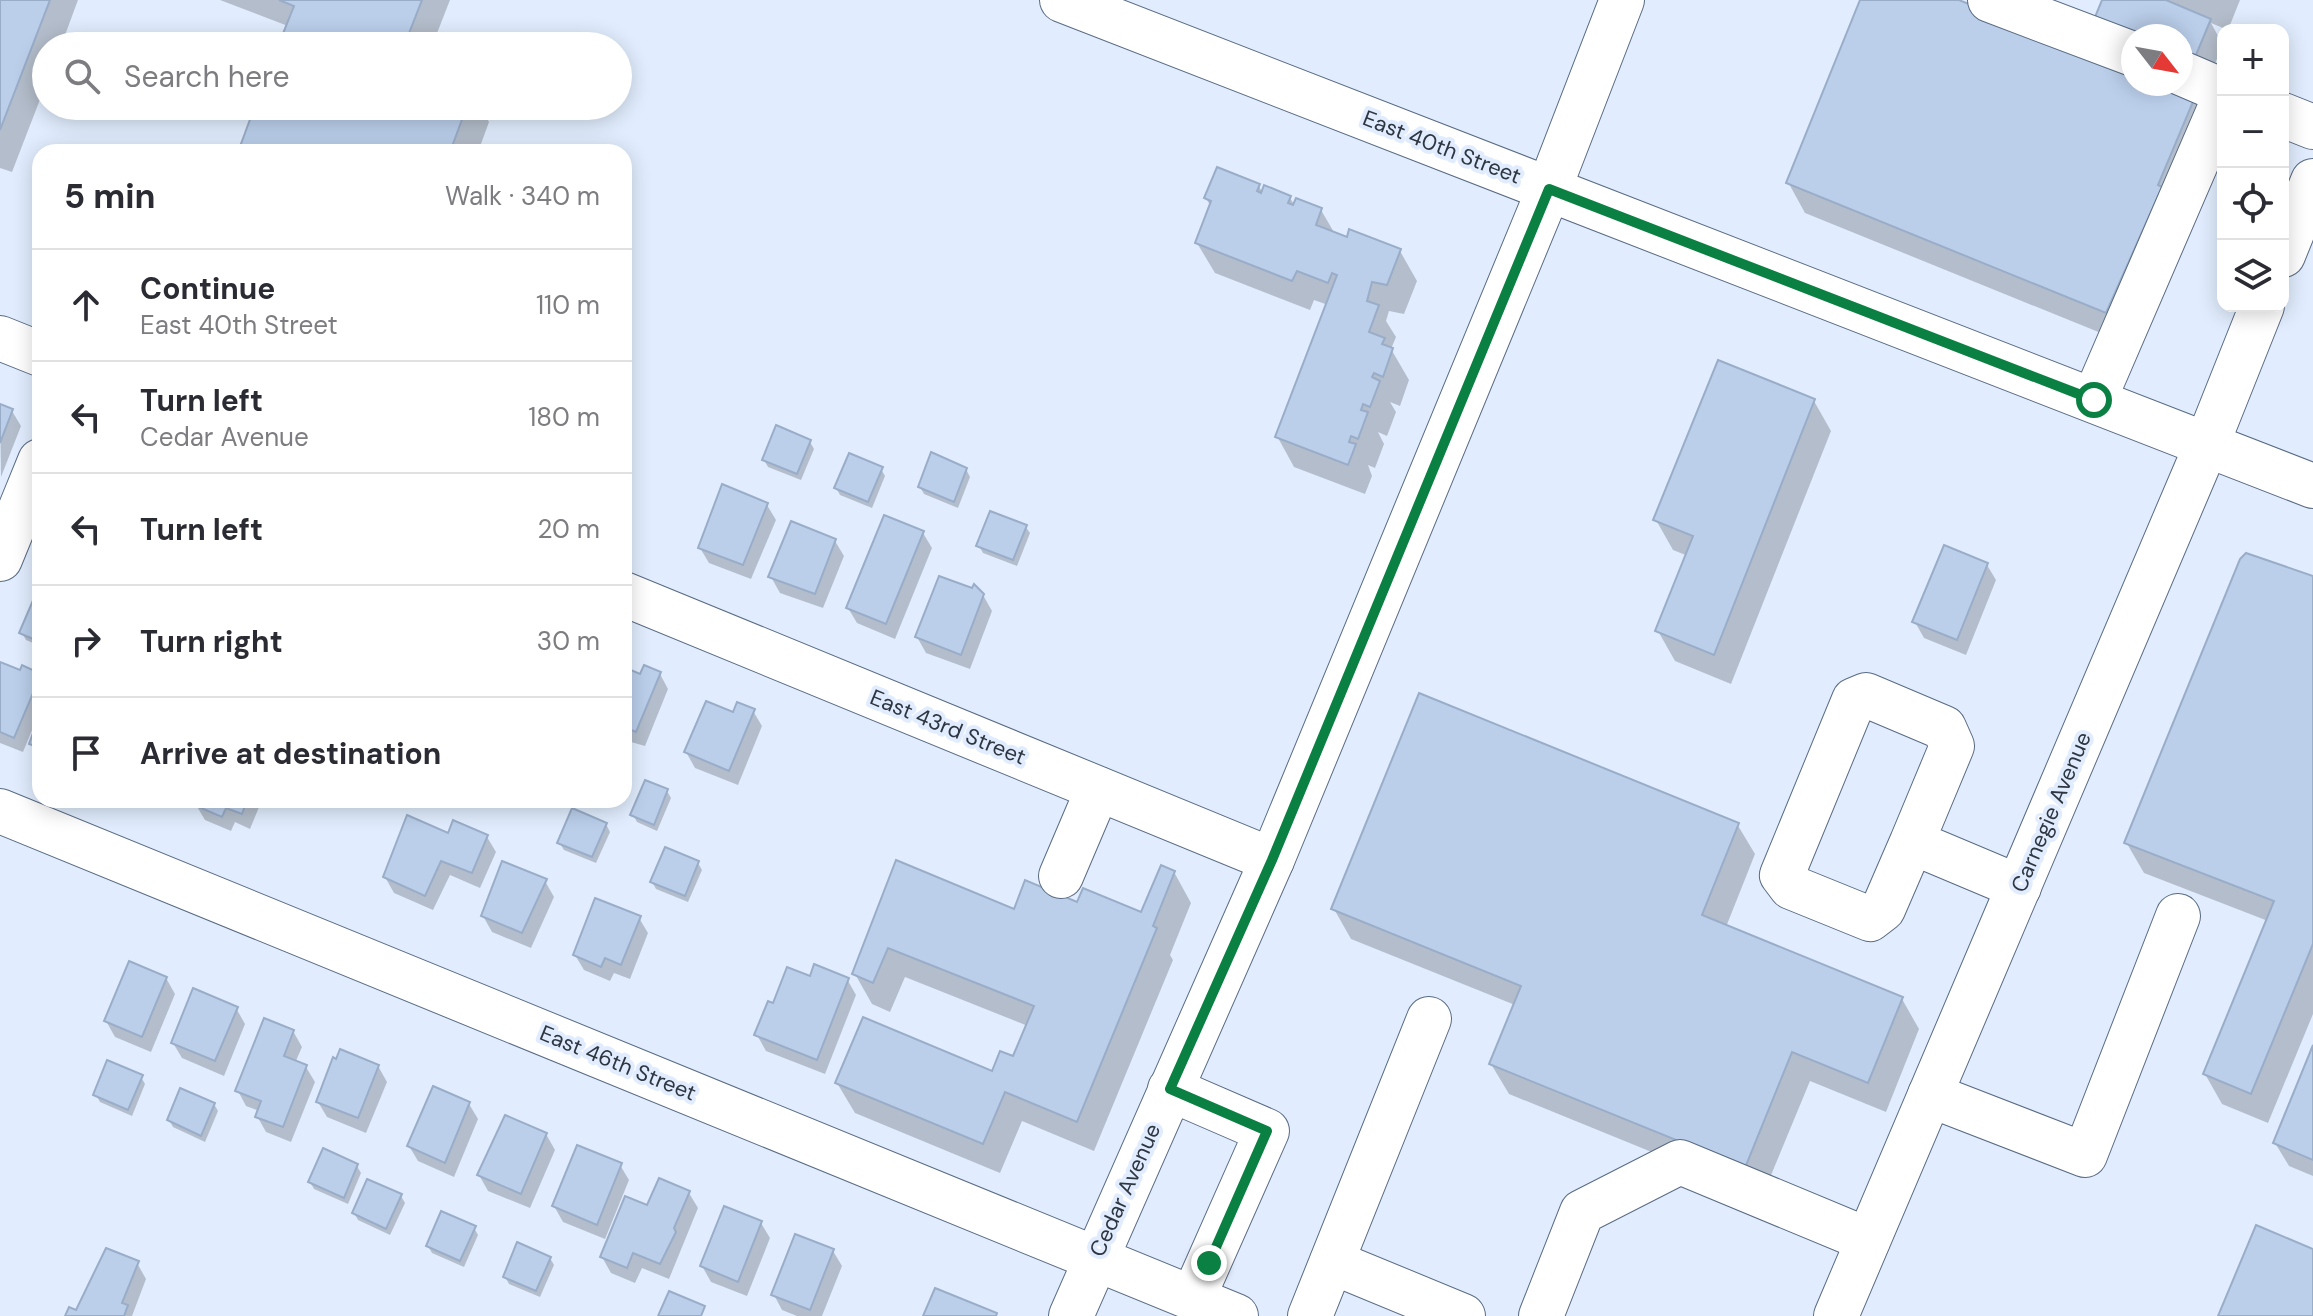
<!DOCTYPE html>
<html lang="en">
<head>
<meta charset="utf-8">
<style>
	body { margin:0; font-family:"DM Sans",sans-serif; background:#f7f7f7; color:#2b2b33 }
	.controls { position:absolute; right:24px; top:24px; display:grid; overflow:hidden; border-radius:16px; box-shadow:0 4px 20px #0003 }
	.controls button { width:72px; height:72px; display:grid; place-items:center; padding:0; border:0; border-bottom:2px solid #e1e1e2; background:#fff; color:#2b2b33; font:40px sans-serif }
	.compass { position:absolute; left:2121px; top:24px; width:72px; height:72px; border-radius:50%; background:#fff; box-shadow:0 4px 20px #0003; rotate:121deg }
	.stop { position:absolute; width:24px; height:24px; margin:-18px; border:6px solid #0b8043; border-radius:50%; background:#fff }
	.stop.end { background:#0b8043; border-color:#fff; box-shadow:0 2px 8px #0008 }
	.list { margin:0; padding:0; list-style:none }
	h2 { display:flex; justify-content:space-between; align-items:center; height:104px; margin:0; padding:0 32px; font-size:34px }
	h2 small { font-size:26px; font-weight:400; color:#7c7c81 }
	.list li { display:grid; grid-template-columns:52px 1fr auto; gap:24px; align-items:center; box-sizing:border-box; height:112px; padding:0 32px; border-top:2px solid #e1e1e2 }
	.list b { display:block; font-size:30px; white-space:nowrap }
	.list p { margin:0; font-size:26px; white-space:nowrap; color:#7c7c81 }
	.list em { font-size:26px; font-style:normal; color:#7c7c81 }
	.icon { flex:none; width:44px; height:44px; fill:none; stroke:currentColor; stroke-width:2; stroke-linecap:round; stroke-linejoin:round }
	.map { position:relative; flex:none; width:2313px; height:1316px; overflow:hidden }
	.search { position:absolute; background:#fff; box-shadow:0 4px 20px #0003; left:32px; top:32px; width:600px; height:88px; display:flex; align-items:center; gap:20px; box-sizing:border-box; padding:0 28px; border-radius:44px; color:#7c7c81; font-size:30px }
	.panel { position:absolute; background:#fff; box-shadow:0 4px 20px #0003; left:32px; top:144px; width:600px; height:664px; border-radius:24px }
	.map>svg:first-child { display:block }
	.shadow { fill:#0003 }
	.building { fill:#bbcfeb; stroke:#99adc8; stroke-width:2 }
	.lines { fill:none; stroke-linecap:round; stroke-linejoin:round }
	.minor-casing { stroke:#596b84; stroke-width:46 }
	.major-casing { stroke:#596b84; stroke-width:46 }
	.minor { stroke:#fff; stroke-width:44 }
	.major { stroke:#fff; stroke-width:44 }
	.route { stroke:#0b8043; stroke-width:10 }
	.labels { text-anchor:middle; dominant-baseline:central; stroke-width:8; stroke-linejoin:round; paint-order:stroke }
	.street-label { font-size:22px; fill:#2e3641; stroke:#e1edfe }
</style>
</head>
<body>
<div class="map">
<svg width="2313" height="1316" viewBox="0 0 2313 1316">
	<rect width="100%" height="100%" fill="#e1edfe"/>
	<!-- shadow -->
	<g class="shadow">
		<path d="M0 0H78L61 46H46V84L12 172 0 168Z"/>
		<path d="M220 0H450L432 46H280L288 26Z"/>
		<path d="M1863 0H1954L2133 84H2158L2194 98 2211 129 2123 342 1805 213 1788 182Z"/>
		<path d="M2104 0H2240L2228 30 2211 23 2223 45 2204 89 2181 36Z"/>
		<path d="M257 106H480L489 122 478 152H240Z"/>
		<path d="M1258 185 1263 193 1290 198 1295 206 1321 210 1335 234 1400 251 1417 281 1404 314 1389 311 1386 321 1396 337 1391 349 1409 380 1400 406 1390 402 1396 412 1387 436 1378 432 1384 444 1375 468 1368 465 1372 476 1365 494 1294 467 1277 436 1328 305 1314 300 1310 310 1215 273 1197 243 1211 207 1206 198Z"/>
		<path d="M1814 401 1831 431 1731 684 1675 661 1658 631 1688 556 1673 550 1656 520Z"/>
		<path d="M0 406 12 411 21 426 1 477Z"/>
		<path d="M810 442 814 449 801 480 768 467 764 460Z"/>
		<path d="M881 469 885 476 872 508 840 495 836 488Z"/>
		<path d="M966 469 970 477 958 508 924 494 920 487Z"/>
		<path d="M767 505 776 520 751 579 709 563 700 548Z"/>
		<path d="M1025 526 1030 533 1017 566 983 553 979 546Z"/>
		<path d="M923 533 932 548 895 639 857 623 848 608Z"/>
		<path d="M835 541 844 556 823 608 780 593 771 577Z"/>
		<path d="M2247 555 2313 578V1014L2268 1123 2222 1104 2205 1074 2268 921 2144 873 2126 842Z"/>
		<path d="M1987 565 1996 580 1966 655 1924 638 1915 622Z"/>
		<path d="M983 595 992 611 970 669 926 653 917 637Z"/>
		<path d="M40 602V646L26 640 22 633Z"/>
		<path d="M0 667 36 674 40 681V759L31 744 39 724 35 723 23 752 0 743Z"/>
		<path d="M624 669 641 676 660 674 668 689 645 746 624 740Z"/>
		<path d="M753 711 762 726 738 785 695 768 686 752Z"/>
		<path d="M667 791 671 798 657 831 637 822 633 815Z"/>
		<path d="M198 800H262L250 829 235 822 231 831 205 820 196 805Z"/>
		<path d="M606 824 610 832 596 863 564 850 559 842Z"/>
		<path d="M1737 824 1755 854 1726 927 1902 999 1919 1029 1886 1112 1810 1081 1762 1197 1509 1094 1491 1064 1515 1005 1351 939 1334 909Z"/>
		<path d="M449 836 487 837 496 852 480 888 450 875 433 910 394 893 385 877Z"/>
		<path d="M698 863 702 870 688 902 656 889 652 882Z"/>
		<path d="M897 863 1015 912 1078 905 1143 915 1174 872 1191 903 1170 955 1173 960 1094 1151 1022 1121 1000 1173 855 1113 837 1083 993 1073 1014 1059 1028 1026 905 977 890 1012 872 1004 855 974Z"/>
		<path d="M545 881 554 897 531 948 492 932 483 916Z"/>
		<path d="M639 918 648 933 630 979 614 973 610 981 584 970 575 955Z"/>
		<path d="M166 978 175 994 151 1052 115 1037 106 1021Z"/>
		<path d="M811 979H847L856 995 825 1074 766 1051 757 1035 774 1005Z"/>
		<path d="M236 1008 245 1024 224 1076 182 1058 173 1043Z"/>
		<path d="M293 1031 302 1047 295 1063 306 1067 315 1082 291 1142 266 1132 257 1116 259 1111 246 1106 238 1091Z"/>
		<path d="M2313 1051V1176L2289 1166 2275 1143Z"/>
		<path d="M338 1062 378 1066 387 1082 366 1133 327 1117 318 1102Z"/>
		<path d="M141 1077 145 1084 132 1116 100 1102 96 1095Z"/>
		<path d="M214 1104 218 1111 205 1142 173 1127 169 1120Z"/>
		<path d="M469 1104 478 1119 454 1177 418 1161 409 1146Z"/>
		<path d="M546 1134 555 1150 530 1208 488 1191 479 1175Z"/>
		<path d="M620 1165 629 1180 605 1239 563 1222 554 1206Z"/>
		<path d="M357 1166 361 1173 348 1204 314 1189 310 1182Z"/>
		<path d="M689 1193 698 1208 669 1279 642 1268 635 1283 611 1273 602 1257 648 1208Z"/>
		<path d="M401 1196 405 1203 390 1235 358 1220 354 1213Z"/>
		<path d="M761 1223 770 1238 747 1296 711 1282 702 1266Z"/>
		<path d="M474 1228 478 1235 464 1267 432 1253 428 1246Z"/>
		<path d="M833 1251 842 1266 822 1316H797L782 1310 774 1295Z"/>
		<path d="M550 1258 554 1265 540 1297 509 1284 505 1277Z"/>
		<path d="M137 1263 146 1279 132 1316H68L77 1313Z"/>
	</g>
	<!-- building -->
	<g class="building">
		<path d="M0 0H50L0 130Z"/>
		<path d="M279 0H422L404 46H278L294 6Z"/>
		<path d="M1860 0H1959L2133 71V84H2164L2195 97 2158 185 2162 187 2106 313 1786 183Z"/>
		<path d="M2102 0H2166L2211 19 2191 67 2181 63V36H2133L2093 22Z"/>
		<path d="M255 106H467L450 152H238Z"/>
		<path d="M1217 167 1260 184 1257 191 1261 193 1264 185 1291 196 1288 203 1293 205 1296 198 1322 208 1316 225 1347 237 1349 229 1401 249 1387 285 1372 282 1367 301 1379 305 1369 332 1385 338 1382 344 1393 348 1383 377 1374 373 1372 377 1380 381 1370 407 1363 404 1361 410 1368 412 1358 439 1351 436 1349 442 1356 444 1348 465 1275 437 1337 275 1332 273 1328 283 1297 271 1292 281 1195 243 1211 201 1204 198Z"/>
		<path d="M1718 360 1815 399 1714 655 1655 631 1693 536 1653 520Z"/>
		<path d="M0 404 13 409 0 443Z"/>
		<path d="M776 425 811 440 797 474 762 460Z"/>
		<path d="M931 452 967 468 954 502 918 487Z"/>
		<path d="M849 453 883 467 868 502 834 488Z"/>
		<path d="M722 484 768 503 743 565 698 548Z"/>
		<path d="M990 511 1027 525 1013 560 976 546Z"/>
		<path d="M884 515 924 531 886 624 846 608Z"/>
		<path d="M791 521 836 539 815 594 768 577Z"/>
		<path d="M1944 545 1988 563 1957 640 1912 622Z"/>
		<path d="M2246 553 2313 576V944L2251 1094 2203 1074 2274 901 2124 843 2240 559Z"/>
		<path d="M939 576 972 588 974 584 984 594 961 655 915 637Z"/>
		<path d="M34 598 40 600V642L19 633Z"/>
		<path d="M0 662 20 670 22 665 37 672 36 675 40 677 14 738 0 732Z"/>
		<path d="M644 665 661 672 636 732 624 727V667L640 674Z"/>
		<path d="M1419 693 1739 823 1702 915 1903 997 1868 1083 1792 1052 1745 1168 1489 1064 1521 986 1331 909Z"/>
		<path d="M706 701 733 712 737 702 755 709 729 771 684 752Z"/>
		<path d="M40 714V748L29 744Z"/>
		<path d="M645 780 668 789 654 825 630 815Z"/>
		<path d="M196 800H247L242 814 226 808 222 817 194 805Z"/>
		<path d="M572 808 607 823 592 857 557 843Z"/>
		<path d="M407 815 448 833 453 820 488 835 472 873 441 861 425 896 383 877Z"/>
		<path d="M665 847 699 861 685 896 650 882Z"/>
		<path d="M896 860 1014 909 1025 880 1077 902 1083 888 1141 912 1161 865 1175 871 1153 926 1157 928 1077 1122 1005 1092 983 1144 835 1083 863 1017 992 1071 1000 1051 1013 1056 1034 1006 888 948 873 983 852 974Z"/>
		<path d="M502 861 547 879 522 933 481 916Z"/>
		<path d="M595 898 641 916 621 965 605 958 601 967 573 955Z"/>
		<path d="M129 961 167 977 142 1037 104 1021Z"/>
		<path d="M814 964 849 978 817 1060 754 1035 768 1001 773 1003 787 967 810 976Z"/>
		<path d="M193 988 238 1007 215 1061 171 1043Z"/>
		<path d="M264 1018 294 1030 284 1056 307 1065 283 1127 255 1117 261 1101 235 1091Z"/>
		<path d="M2313 1045V1160L2273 1143Z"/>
		<path d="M340 1049 379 1065 358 1118 316 1102 333 1057 336 1059Z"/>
		<path d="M107 1060 143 1075 128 1110 93 1095Z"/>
		<path d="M433 1086 470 1102 445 1163 407 1146Z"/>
		<path d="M180 1088 215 1103 201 1136 167 1120Z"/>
		<path d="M505 1115 547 1133 521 1194 477 1175Z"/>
		<path d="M577 1145 622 1163 597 1225 552 1206Z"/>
		<path d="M323 1148 358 1164 344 1198 308 1182Z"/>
		<path d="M659 1178 690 1191 674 1228 676 1232 660 1264 633 1253 627 1268 600 1257 625 1196 647 1205Z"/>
		<path d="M367 1179 402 1194 386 1229 352 1213Z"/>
		<path d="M724 1206 762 1221 738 1282 700 1266Z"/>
		<path d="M441 1211 476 1226 460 1261 426 1246Z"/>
		<path d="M2256 1225 2313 1249V1316H2218Z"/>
		<path d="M795 1234 834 1249 810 1310 771 1295Z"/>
		<path d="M517 1242 551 1257 536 1291 503 1277Z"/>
		<path d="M106 1248 139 1261 122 1303 128 1305 124 1316H65L69 1307 76 1310Z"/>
		<path d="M935 1288 997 1313 996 1316H923Z"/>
		<path d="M669 1291 705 1306 701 1316H658Z"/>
	</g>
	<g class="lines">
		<defs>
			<g id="minor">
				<path d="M1062 0 2313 486"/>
				<path d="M1990 0 2133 54"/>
				<path d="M2181 73 2223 91"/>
				<path d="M2283 115 2313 127"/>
				<path d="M0 338 40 354"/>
				<path d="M2094 400 2223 101"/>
				<path d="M0 559 40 461"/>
				<path d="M624 594 1272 860"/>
				<path d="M0 811 1236 1316"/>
				<path d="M1912 842 1883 909 1870 919 1791 887 1782 875 1854 700 1866 695 1944 728 1952 746 1912 842 2019 887"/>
				<path d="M1061 876 1098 789"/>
				<path d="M1170 1089 1267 1131 1193 1298"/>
				<path d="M1930 1095 2085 1155 2178 916"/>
				<path d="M1332 1262 1463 1316"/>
				<path d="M1071 1316 1272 860 1549 189 1622 0"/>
				<path d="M1310 1316 1429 1019"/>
				<path d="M1541 1316 1582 1212 1680 1162 1868 1240"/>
			</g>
			<g id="major">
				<path d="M2283 255 2313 181"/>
				<path d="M1836 1316 2207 444 2262 306"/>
			</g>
		</defs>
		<!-- minor casing -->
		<use href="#minor" class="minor-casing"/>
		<!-- major casing -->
		<use href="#major" class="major-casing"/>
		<!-- minor -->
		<use href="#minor" class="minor"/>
		<!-- major -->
		<use href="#major" class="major"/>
	</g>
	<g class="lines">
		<!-- route -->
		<path class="route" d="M1209 1263 1267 1131 1170 1089 1272 860 1549 189 2094 400"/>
	</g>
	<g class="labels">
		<!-- street labels -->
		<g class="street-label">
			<text transform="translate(1442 147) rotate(21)">East 40th Street</text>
			<text transform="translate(948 727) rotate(22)">East 43rd Street</text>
			<text transform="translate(2051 812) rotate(-67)">Carnegie Avenue</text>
			<text transform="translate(618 1063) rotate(22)">East 46th Street</text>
			<text transform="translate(1125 1190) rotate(-66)">Cedar Avenue</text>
		</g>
	</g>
</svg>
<div class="controls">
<button>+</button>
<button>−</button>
<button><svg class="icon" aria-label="locate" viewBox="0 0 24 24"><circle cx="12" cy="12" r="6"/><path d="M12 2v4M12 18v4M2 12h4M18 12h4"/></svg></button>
<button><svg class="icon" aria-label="layers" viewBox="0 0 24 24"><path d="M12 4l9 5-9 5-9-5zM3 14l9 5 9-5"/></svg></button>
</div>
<svg class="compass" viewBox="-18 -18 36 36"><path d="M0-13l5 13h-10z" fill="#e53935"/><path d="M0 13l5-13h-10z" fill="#7c7c81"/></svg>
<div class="stop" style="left:2094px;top:400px"></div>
<div class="stop end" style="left:1209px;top:1263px"></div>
<div class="search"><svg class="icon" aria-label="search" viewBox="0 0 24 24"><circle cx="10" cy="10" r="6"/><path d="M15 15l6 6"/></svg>Search here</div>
<section class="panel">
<h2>5 min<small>Walk · 340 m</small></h2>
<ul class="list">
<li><svg class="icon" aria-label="ahead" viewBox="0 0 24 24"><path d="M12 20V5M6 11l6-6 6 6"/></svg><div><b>Continue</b><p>East 40th Street</p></div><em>110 m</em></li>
<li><svg class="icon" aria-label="left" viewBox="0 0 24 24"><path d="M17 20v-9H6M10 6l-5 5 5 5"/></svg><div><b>Turn left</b><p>Cedar Avenue</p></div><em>180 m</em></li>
<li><svg class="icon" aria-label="left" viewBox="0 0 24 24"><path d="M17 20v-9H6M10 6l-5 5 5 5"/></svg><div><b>Turn left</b></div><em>20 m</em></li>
<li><svg class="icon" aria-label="right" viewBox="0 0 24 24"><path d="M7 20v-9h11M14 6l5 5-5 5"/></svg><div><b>Turn right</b></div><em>30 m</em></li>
<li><svg class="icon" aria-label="arrive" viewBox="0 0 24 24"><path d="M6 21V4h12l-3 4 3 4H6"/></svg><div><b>Arrive at destination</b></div></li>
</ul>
</section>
</div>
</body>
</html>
